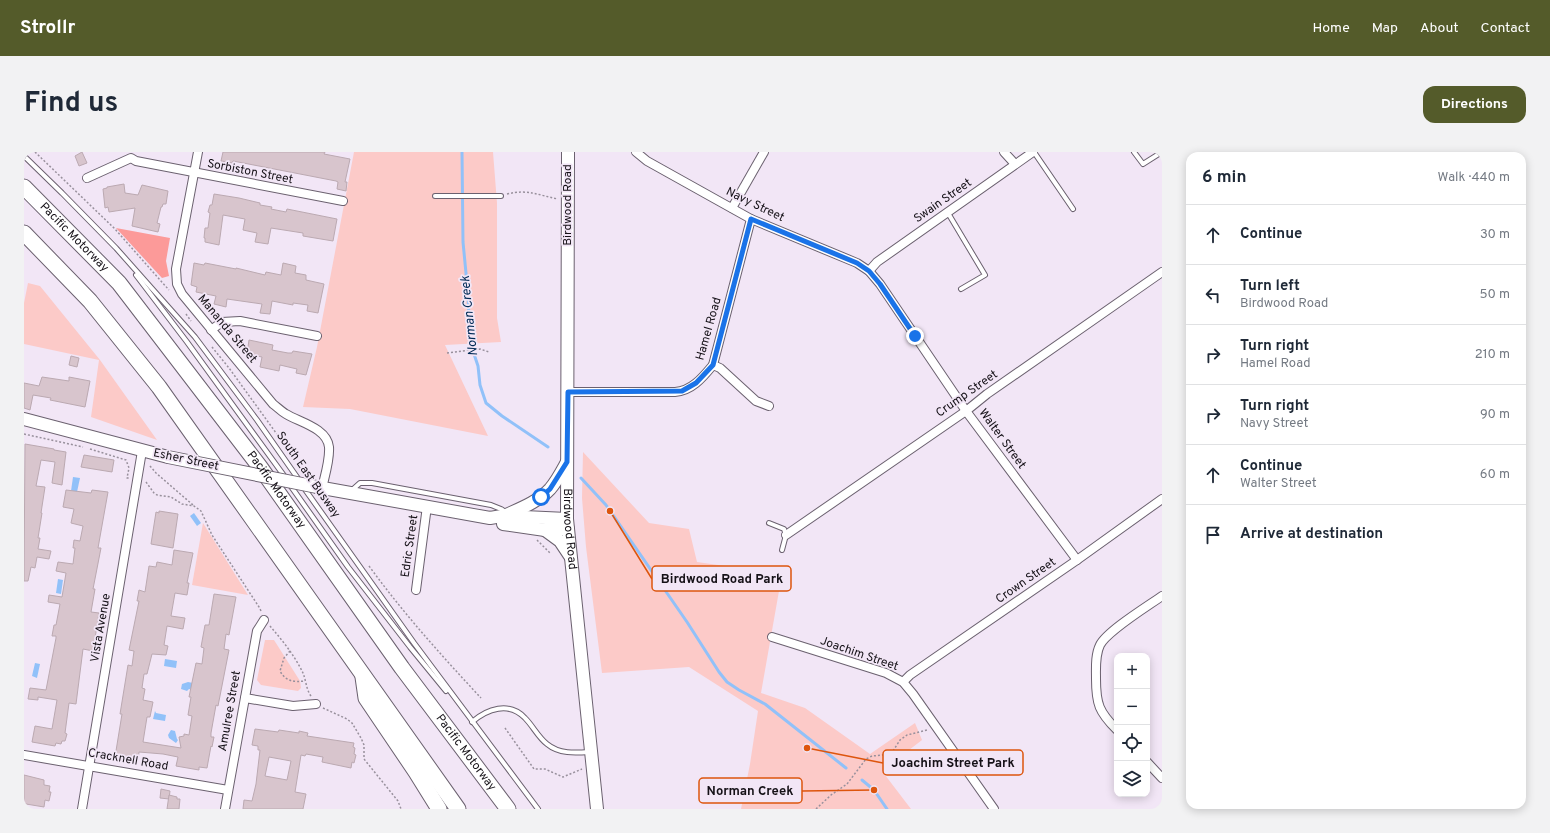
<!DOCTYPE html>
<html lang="en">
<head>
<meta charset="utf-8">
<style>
	body { margin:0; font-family:Overpass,sans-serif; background:#f2f2f3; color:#1f2937 }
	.controls { position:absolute; right:12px; bottom:12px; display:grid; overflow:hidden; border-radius:8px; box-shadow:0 2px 10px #0003 }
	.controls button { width:36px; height:36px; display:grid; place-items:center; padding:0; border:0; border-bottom:1px solid #e0e1e3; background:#fff; color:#1f2937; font:20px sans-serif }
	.stop { position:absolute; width:12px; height:12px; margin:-9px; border:3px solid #1a73e8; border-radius:50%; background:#fff }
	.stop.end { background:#1a73e8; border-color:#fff; box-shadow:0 1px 4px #0008 }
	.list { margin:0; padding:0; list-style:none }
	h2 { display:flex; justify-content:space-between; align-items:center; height:52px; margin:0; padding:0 16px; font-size:17px }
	h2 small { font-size:13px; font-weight:400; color:#747a83 }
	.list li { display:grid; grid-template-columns:26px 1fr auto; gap:12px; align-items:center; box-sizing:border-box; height:60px; padding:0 16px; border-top:1px solid #e0e1e3 }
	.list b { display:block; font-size:15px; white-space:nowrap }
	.list p { margin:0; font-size:13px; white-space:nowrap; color:#747a83 }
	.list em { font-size:13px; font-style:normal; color:#747a83 }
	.icon { flex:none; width:22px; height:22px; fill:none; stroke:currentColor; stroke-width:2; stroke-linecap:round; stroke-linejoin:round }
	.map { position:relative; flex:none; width:1138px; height:657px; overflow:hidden; border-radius:12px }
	header { display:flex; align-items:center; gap:24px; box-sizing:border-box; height:56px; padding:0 20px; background:#545b2a; color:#fff }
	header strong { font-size:19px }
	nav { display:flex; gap:22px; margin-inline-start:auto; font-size:14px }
	.intro { display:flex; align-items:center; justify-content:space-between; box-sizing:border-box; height:96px; padding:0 24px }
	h1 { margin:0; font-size:28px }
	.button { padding:10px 18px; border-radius:12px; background:#545b2a; color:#fff; font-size:14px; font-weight:700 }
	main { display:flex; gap:24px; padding:0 24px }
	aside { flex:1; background:#fff; border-radius:12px; box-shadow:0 2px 10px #0003 }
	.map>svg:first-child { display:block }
	.green { fill:#fccac8 }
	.forest { fill:#fc9a99 }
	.water { fill:#91c1f9 }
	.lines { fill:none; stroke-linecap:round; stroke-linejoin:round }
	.stream { stroke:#91c1f9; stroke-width:3 }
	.building { fill:#d8c5cd; stroke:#bba9b1; fill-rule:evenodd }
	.lane-casing { stroke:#6b616f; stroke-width:6 }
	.street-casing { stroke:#6b616f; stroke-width:10 }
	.secondary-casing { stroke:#6b616f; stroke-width:14 }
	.highway-casing { stroke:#6b616f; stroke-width:17 }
	.path { stroke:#98909c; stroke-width:1.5; stroke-dasharray:2 2; stroke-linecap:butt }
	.lane { stroke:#fff; stroke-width:4 }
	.street { stroke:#fff; stroke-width:8 }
	.secondary { stroke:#fff; stroke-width:12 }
	.highway { stroke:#fff; stroke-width:15 }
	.secondary-bridge-casing { stroke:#6b616f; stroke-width:14; stroke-linecap:butt }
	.secondary-bridge { stroke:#fff; stroke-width:12 }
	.route { stroke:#1a73e8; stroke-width:5 }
	.labels { text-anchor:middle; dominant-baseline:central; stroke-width:3.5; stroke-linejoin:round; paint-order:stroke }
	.street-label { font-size:12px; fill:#151117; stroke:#f2e6f6 }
	.water-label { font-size:13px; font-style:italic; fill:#002a55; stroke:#f2e6f6 }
	.leader { fill:none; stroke:#dd550d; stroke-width:1.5 }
	.callout-dot { fill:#dd550d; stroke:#f2e6f6; stroke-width:1.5 }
	.callout { fill:#f2e6f6; stroke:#dd550d; stroke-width:1.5 }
	.callout-label { font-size:13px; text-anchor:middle; font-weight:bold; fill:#151117 }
</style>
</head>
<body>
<header>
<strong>Strollr</strong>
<nav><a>Home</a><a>Map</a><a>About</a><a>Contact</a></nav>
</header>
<div class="intro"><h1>Find us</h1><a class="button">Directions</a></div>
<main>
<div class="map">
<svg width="1138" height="657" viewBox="0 0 1138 657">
	<rect width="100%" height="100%" fill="#f2e6f6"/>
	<!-- green -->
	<g class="green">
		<path d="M330 0H469L473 51V166L477 190 421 193 464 284 326 257 279 255 293 195Z"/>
		<path d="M4 131 16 134 76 208 133 288 67 265 75 208 0 192V151Z"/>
		<path d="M559 300 625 371 665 377 673 410 758 422 737 541 781 556 846 602 891 571 898 588 858 619 887 657H717L726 612 734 559 665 515 578 521 562 395 558 346Z"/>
		<path d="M179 371 224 443 168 433Z"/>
		<path d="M241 488H250L276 529 277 536 274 539 237 533 233 528Z"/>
	</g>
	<!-- forest -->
	<path class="forest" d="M92 76 146 86 142 109 145 124 138 126Z"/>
	<!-- water -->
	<g class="water">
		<path d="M49 325 56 326 53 340 47 339Z"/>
		<path d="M170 361 177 371 173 374 166 364Z"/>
		<path d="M34 427 39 428 37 442 32 441Z"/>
		<path d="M141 507 153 509 152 516 140 514Z"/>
		<path d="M11 511 16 512 13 526 8 524Z"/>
		<path d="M164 530 169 531 168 538 165 537 163 539 157 537 158 532Z"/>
		<path d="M131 559 132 561 142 563 141 569 129 567Z"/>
		<path d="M147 578 151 579 153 587 154 588 152 591 145 586 144 583Z"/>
	</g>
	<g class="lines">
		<!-- stream -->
		<g class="stream">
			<path d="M438 0 439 90 444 142 446 190 454 214 456 233 462 251 478 264 524 295"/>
			<path d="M557 326 582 353 663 470 695 520 703 530 715 538 741 552 822 616"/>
			<path d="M838 628 850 638 863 657"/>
		</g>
	</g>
	<!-- building -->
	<g class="building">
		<path d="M58 0 63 11 55 14 51 4Z"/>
		<path d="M199 0H301L300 2 326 7 321 30H323L322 39 313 37 314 30 312 29 209 9 208 11 197 9Z"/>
		<path d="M100 32 101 41 114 43 118 33 144 39 142 52H139L138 55H137L133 71 136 72 134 80 108 74 111 56 85 60 84 55 81 56 79 37 83 36V35Z"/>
		<path d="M190 42 215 46 236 51V53L248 55 247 57 262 60 263 57 313 67 309 89 279 84V81L247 76 244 92 231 90 233 81 219 78 221 67 199 63 195 93 181 90V86H180L181 76H184L186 61 184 60 186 53H188Z"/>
		<path d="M170 111 180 113 181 111 212 117V116L241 123 242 120 257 123 259 111 272 114 271 121 282 123V128L300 132 294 161 283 159 284 153 269 151V153L248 149 246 162 236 161 238 152 203 147 202 155 190 152 192 144 172 140 173 135 167 133Z"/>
		<path d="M225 188 249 193 248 198 264 201H268L269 199 288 202 282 223 272 221 273 217 256 213 255 219 236 215 238 205 223 202Z"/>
		<path d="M47 204 55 206 53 215 45 213Z"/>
		<path d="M18 225 45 229V225L66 229 61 255 26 248 27 246 9 243 6 258 0 256V231L15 234Z"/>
		<path d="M1 292 30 297V298L42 300 38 333 28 331 31 310 17 308 12 334 21 335 17 361H18L14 386H16L14 397 27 399 25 407 13 405 11 416 7 415 4 429H0Z"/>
		<path d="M60 303 90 308 88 320 57 315Z"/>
		<path d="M42 338 67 341 68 338 84 340 74 396H77L69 437H71L67 460 75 461 69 499 59 497 52 552 45 551 41 581 43 582 41 589H38L37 592 32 591 31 594 8 590 11 574 28 577 33 548 14 545V548L4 547 6 536 22 538 32 486V484H28L30 473H32L36 452 24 450 25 443 38 445 42 421 32 419 34 410 49 412 51 396H49L50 388 56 389 59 374 47 371 50 357 39 355Z"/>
		<path d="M135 359 154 362 149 396 127 392 132 360 135 361Z"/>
		<path d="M150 398 169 401 163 431H165L163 443 151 441 147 464 161 466 159 477 143 474 140 493 144 494 142 503 128 502 123 522H120L118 536 121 537 119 548 129 550 126 565H123L119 590 157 596 155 585 160 584V582L165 583 168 564 164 563 167 545H165L172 511 178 512 180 496 177 495 181 473H185L190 442 212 445 205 483 202 482 200 497 205 498 194 554 192 553 187 581V585H190L188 595 187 594 183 616 175 615V618L152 614 154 605 139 602 115 600 114 608 91 605 98 562H96L104 513 108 514 110 499 105 498 115 449H113L115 438 121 440 125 414 132 415 133 410 148 413Z"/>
		<path d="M231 577 254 580 255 578 275 581V579L284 581 283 584 330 591 329 595 331 596 330 602 332 603 330 611 328 610 327 616 298 610 299 605 282 602 281 604 277 603 271 640 282 642 279 657H219L220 648 228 649 232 632 236 598H234V594L228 593ZM245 605 267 609 263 628 241 624Z"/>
		<path d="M0 623 20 628V633L26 634 25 640H27L25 649 21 648 20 655 2 652 0 650Z"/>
		<path d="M137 637 146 639 145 647 136 646Z"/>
		<path d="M145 643 153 645V647H156L155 657H143Z"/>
	</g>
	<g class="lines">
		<defs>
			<g id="lane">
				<path d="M1010 0 1049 57"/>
				<path d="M1110 0 1119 12 1138 0"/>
				<path d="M0 4 38 41 92 96 171 185 233 268 275 328"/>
				<path d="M411 44H477"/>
				<path d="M924 61 961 123 937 137"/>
				<path d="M112 123 163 190 261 325"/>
				<path d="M266 333 324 415 386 495 422 539"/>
				<path d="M280 336 390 491 514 657"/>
				<path d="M327 339 336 331H348L467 353 477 357 483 361"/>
				<path d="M745 371 760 377 762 383 758 398"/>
				<path d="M448 570C463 557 485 549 501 566 509 574 514 585 523 592 535 602 551 601 565 600"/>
			</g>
			<g id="street">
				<path d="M174 0 152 117 153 132 158 142 249 252C253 255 257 259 262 262 275 270 303 276 305 295 306 308 301 323 298 336"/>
				<path d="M612 0 623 9 727 67 833 111 845 119 856 132 942 259 1053 408"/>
				<path d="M980 0 991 12"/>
				<path d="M63 26 107 6 112 9 319 49"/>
				<path d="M708 56 740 0"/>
				<path d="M845 119 853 110 1009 0"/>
				<path d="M187 178 198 170 216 169 293 184"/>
				<path d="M689 213 696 216 732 249 745 254"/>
				<path d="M544 240H651C668 239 679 225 689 213L727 67"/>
				<path d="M762 383 942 259 963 242 1138 120"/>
				<path d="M392 438 403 354"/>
				<path d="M748 485 862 521 879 530 889 542 970 657"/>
				<path d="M879 530 886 523 1053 408 1138 347"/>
				<path d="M221 546 269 554 292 552"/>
				<path d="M1093 578C1075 560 1072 552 1072 527 1072 516 1071 503 1076 493 1083 479 1124 454 1138 444"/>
				<path d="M0 603 204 638"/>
				<path d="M1123 610 1138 626"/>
				<path d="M58 657 118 299"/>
				<path d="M201 657 233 479 240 468"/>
			</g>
			<g id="secondary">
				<path id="s1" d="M544 0 543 367 573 657"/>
				<path d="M0 267 144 305"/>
				<path d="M293 335 466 366 478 364 543 367"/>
				<path d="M480 364C495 357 514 350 526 337 533 329 538 319 543 310"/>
				<path d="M479 372 521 378 544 377"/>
				<path d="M521 378 536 389 546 404"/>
			</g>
			<g id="highway">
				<path id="s2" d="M0 35 95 131 236 315 378 516 484 657"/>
				<path d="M0 81 66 149 135 235 434 657"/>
				<path d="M339 525 342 546 392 620 415 657"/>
			</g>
		</defs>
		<!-- lane casing -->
		<use href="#lane" class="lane-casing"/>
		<!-- street casing -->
		<use href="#street" class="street-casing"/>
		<!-- secondary casing -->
		<use href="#secondary" class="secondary-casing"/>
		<!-- highway casing -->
		<use href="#highway" class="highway-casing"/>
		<!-- path -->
		<g class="path">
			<path d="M11 0 91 77 145 138"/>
			<path d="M483 42C505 37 513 43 534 47"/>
			<path d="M162 162 167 169"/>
			<path d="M188 195 205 216 255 285"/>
			<path d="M423 201 456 197 465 200"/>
			<path d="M0 282 59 295"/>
			<path d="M66 297 102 308 105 316 103 326H105"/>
			<path d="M126 314 132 321 169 353"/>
			<path d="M122 330 130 341 133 343 147 345 158 352 170 354 177 359 188 383 235 455 237 459"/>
			<path d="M513 388 526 401"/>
			<path d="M345 414C380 462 417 503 457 546"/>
			<path d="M246 474C258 488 271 504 279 521 282 528 282 537 287 544"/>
			<path d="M266 499 260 506 256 519C262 530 270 530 281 529"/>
			<path d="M299 556 323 567 328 571 337 586 340 593V607L374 649 377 657"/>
			<path d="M481 576 510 617H521L539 625 558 617"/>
			<path d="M792 657 807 643 823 632 842 607 848 604 859 603 869 599 876 588 883 583 903 578"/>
		</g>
		<!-- lane -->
		<use href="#lane" class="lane"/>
		<!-- street -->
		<use href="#street" class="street"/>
		<!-- secondary -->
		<use href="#secondary" class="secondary"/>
		<!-- highway -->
		<use href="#highway" class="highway"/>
		<defs>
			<path id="secondary-bridge" d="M144 305 293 335"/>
		</defs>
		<!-- secondary-bridge casing -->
		<use href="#secondary-bridge" class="secondary-bridge-casing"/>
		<!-- secondary-bridge -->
		<use href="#secondary-bridge" class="secondary-bridge"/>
	</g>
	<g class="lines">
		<!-- route -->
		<path class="route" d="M517 345 526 337 543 310 544 240 658 239 672 231 689 213 727 67 833 111 845 119 856 132 891 184"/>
	</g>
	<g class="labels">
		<!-- street labels -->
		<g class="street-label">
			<text transform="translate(226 20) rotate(11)">Sorbiston Street</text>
			<text transform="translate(919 49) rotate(-35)">Swain Street</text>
			<text transform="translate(544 53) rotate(-90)">Birdwood Road</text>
			<text transform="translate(731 53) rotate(26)">Navy Street</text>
			<text stroke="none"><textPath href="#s2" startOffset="71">Pacific Motorway</textPath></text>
			<text transform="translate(203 177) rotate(50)">Mananda Street</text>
			<text transform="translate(685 177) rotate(-74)">Hamel Road</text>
			<text transform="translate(943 242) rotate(-35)">Crump Street</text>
			<text transform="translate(978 287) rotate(54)">Walter Street</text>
			<text transform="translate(162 308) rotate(12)">Esher Street</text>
			<text transform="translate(284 323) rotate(55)">South East Busway</text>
			<text stroke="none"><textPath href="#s2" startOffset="395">Pacific Motorway</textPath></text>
			<text stroke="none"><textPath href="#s1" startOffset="377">Birdwood Road</textPath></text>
			<text transform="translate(386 394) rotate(-82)">Edric Street</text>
			<text transform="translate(1002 429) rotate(-35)">Crown Street</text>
			<text transform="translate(77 476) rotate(-80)">Vista Avenue</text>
			<text transform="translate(835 502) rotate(19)">Joachim Street</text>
			<text transform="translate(206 559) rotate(-80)">Amulree Street</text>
			<text stroke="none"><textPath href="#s2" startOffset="719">Pacific Motorway</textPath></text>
			<text transform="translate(104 608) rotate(10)">Cracknell Road</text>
		</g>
		<!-- water labels -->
		<g class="water-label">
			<text transform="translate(446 164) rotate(-96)">Norman Creek</text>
		</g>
	</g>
	<!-- callouts -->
	<path class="leader" d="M586 359L628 427M783 596L859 611M850 638L778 639"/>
	<g class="callout-dot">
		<circle cx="586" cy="359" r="4"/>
		<circle cx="783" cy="596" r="4"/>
		<circle cx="850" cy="638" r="4"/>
	</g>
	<g class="callout">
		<rect x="628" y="414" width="139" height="25" rx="4"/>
		<rect x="859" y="598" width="140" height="25" rx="4"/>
		<rect x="675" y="626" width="103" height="25" rx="4"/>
	</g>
	<g class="callout-label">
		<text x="698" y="431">Birdwood Road Park</text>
		<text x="929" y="615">Joachim Street Park</text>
		<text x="726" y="643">Norman Creek</text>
	</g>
</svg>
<div class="controls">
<button>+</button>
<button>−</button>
<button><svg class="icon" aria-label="locate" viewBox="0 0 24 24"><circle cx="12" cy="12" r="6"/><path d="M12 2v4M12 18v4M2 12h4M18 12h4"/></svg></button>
<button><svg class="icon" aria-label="layers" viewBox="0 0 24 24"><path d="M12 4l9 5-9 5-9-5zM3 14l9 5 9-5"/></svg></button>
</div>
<div class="stop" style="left:517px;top:345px"></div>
<div class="stop end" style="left:891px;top:184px"></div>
</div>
<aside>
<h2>6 min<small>Walk · 440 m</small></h2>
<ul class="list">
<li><svg class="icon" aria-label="ahead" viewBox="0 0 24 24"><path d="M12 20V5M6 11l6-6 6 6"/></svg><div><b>Continue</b></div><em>30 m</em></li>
<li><svg class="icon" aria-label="left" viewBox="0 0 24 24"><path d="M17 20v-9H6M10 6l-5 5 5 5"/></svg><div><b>Turn left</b><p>Birdwood Road</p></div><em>50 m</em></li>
<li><svg class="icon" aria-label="right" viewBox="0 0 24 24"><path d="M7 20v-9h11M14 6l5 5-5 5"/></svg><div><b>Turn right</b><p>Hamel Road</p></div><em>210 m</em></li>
<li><svg class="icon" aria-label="right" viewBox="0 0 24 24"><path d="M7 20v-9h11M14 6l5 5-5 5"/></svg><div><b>Turn right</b><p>Navy Street</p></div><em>90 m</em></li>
<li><svg class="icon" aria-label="ahead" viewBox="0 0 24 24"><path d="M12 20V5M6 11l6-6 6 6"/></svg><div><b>Continue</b><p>Walter Street</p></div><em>60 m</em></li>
<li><svg class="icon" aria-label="arrive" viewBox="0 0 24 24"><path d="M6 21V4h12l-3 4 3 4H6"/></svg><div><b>Arrive at destination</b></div></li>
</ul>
</aside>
</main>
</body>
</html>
